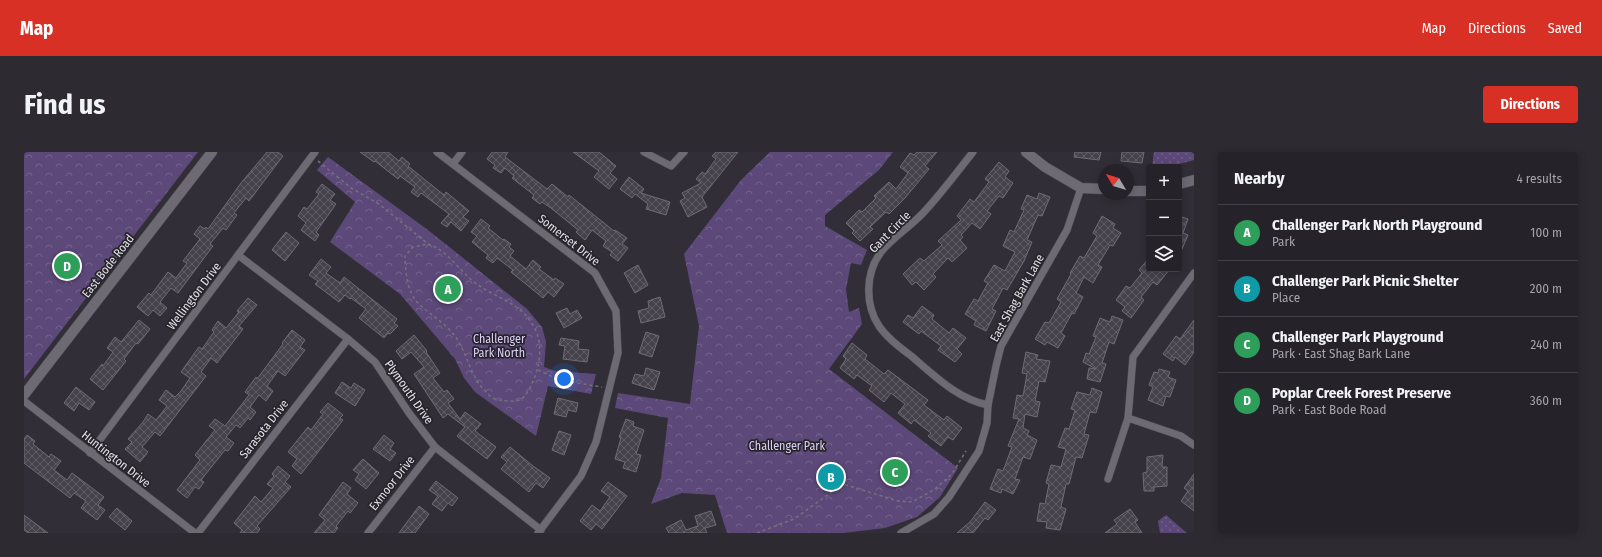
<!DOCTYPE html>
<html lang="en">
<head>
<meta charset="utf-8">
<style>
	body { margin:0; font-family:"Fira Sans Condensed",sans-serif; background:#2d2a31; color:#f1f3f6 }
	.controls { position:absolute; right:12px; top:12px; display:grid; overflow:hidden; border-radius:4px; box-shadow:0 2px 10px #0003 }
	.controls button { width:36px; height:36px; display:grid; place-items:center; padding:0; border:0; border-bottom:1px solid #423f46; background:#252229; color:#f1f3f6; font:20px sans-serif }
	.compass { position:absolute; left:1074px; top:12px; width:36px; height:36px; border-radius:50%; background:#252229; box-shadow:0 2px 10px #0003; rotate:308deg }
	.you { position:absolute; left:540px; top:227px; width:14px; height:14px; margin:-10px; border:3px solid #fff; border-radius:50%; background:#1a73e8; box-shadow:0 0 0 6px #1a73e833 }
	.badge { display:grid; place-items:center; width:26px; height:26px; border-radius:50%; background:#d93025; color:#fff; font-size:13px; font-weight:700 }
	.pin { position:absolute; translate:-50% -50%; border:2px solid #fff; box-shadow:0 1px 4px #0006 }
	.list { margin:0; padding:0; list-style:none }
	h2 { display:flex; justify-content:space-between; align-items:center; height:52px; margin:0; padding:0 16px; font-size:17px }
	h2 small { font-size:13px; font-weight:400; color:#a3a4a8 }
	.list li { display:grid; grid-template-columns:26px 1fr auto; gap:12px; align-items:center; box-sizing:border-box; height:56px; padding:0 16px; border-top:1px solid #423f46 }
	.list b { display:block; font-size:15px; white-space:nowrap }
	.list p { margin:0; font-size:13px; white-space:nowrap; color:#a3a4a8 }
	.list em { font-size:13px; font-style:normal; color:#a3a4a8 }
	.icon { flex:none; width:22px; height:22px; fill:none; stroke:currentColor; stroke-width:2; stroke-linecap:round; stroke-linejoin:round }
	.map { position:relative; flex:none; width:1170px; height:381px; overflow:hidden; border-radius:4px }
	header { display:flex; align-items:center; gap:24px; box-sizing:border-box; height:56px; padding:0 20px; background:#d93025; color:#fff }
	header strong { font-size:19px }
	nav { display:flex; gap:22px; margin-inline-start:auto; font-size:14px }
	.intro { display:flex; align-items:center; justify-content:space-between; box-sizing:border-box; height:96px; padding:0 24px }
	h1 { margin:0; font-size:28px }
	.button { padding:10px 18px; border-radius:4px; background:#d93025; color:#fff; font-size:14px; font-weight:700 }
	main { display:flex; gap:24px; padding:0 24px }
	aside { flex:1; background:#252229; border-radius:4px; box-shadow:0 2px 10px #0003 }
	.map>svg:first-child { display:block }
	.grass { fill:url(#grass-dots) }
	.park { fill:url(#park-crowns) }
	.building { fill:url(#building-cross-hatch); stroke:#706c76 }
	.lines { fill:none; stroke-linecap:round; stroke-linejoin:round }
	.street-casing { stroke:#4d4b52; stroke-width:8 }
	.secondary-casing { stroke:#4d4b52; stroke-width:11 }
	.path { stroke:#75737a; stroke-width:1.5; stroke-dasharray:3 3; stroke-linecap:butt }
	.street { stroke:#6d6a74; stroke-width:7 }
	.secondary { stroke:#6d6a74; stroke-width:10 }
	.labels { text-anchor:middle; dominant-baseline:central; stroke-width:3.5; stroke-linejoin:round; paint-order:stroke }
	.street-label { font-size:12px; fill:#e2e0e5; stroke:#27242c }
	.park-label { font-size:12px; fill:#ddcef5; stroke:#27242c }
</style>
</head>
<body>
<header>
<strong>Map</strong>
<nav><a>Map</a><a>Directions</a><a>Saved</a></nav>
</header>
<div class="intro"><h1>Find us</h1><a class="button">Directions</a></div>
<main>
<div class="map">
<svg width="1170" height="381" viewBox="0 0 1170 381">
	<defs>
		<pattern id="grass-dots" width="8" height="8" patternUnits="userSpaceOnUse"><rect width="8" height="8" fill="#5d4979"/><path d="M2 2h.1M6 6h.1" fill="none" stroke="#74638c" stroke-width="1.8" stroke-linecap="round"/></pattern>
		<pattern id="park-crowns" width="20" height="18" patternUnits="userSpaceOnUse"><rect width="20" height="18" fill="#5d4979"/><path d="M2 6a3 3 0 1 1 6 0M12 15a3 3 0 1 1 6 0" fill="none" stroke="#74638c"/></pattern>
		<pattern id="building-cross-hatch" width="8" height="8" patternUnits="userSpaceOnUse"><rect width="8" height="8" fill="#45424b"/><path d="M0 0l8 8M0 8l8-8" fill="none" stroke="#605d65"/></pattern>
	</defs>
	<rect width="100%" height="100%" fill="#312e37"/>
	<!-- grass -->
	<g class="grass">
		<path d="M1130 0H1170V8L1144 15H1128Z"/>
		<path d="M1142 363 1163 381H1136L1134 369Z"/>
	</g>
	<!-- park -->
	<g class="park">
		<path d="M0 0H174L0 227Z"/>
		<path d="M746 0H869L855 18 801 63V74L843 98 837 113 827 111 822 137 825 160 835 156 838 172 805 217 934 316 916 345 893 365 861 376 819 381H703L691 343 658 341 627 352 637 326 644 266 591 256 594 241 666 252 675 174 660 102 717 28Z"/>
		<path d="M304 5 404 78 503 157 518 175 522 190 520 215 531 219 572 222 567 242 524 234 512 284 451 240 440 226 431 207 376 142 306 90 331 50 293 18Z"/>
	</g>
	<!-- building -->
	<g class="building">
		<path d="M243 0H254L259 4 225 49 222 46 210 61 213 63 202 78 199 76 186 92 189 94 154 141 147 136 136 150 143 156 136 164 129 158 124 164 113 155 125 141 127 143 144 120 152 126 163 111 159 109 176 87 170 82 176 74 181 77 182 75 184 77 217 31Z"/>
		<path d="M336 0H364L375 9 378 5 386 12 384 14 405 31 420 43 422 40 445 59 439 65 445 69 437 79 427 70 423 75 417 71 425 62 397 41 394 45 387 40 391 35 376 24 374 27 351 9 350 10Z"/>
		<path d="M468 0H484L481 5 523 37 528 32 544 45 545 43 590 79 591 78 603 86 598 92 604 96 594 109 586 103 588 100 579 94 582 89 568 78 561 88 552 80 554 78 527 56 518 50 516 52 508 46 510 43 488 26 490 24 481 16 477 21 469 16 471 13 463 7Z"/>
		<path d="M549 0H575L592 14 586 21 593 27 585 37 570 25 575 19Z"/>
		<path d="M692 0H714L678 45 683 55 664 65 656 49 661 46 658 41 677 31 672 27 678 20 681 22 692 7 688 4Z"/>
		<path d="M893 0H913L901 14 905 17 881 46 865 62 862 60 846 75 849 77 836 89 828 81 830 79 822 71 835 58 838 60 852 46 850 44 865 30 872 37 884 21 876 15 886 1 890 3Z"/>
		<path d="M1051 0H1077L1075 8 1050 5Z"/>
		<path d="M1098 0H1120L1118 11 1097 9Z"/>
		<path d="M975 10 985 19 981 25 989 31 979 46 975 44 963 59 967 62 956 77 948 71 937 83 939 85 936 88 943 96 928 110 924 106 909 122 912 125 900 138 892 130 888 133 879 122 896 106 900 109 918 93 914 89 937 68 933 64 946 47 950 50 965 30 961 27Z"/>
		<path d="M605 25 620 37 617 41 646 50 642 63 622 57 624 52 611 42 608 46 596 37Z"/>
		<path d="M298 32 311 42 306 48 312 52 292 80 295 83 291 89 277 78 282 71 274 64 280 55 283 57 295 42 292 40Z"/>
		<path d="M1015 41 1026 45 1018 64 1014 63 1003 88 1008 90 1000 109 983 138 979 136 968 157 972 159 962 179 950 173 952 169 941 162 950 147 954 149 964 131 960 129 970 113 981 119 991 100 979 94 986 78 990 80 1000 58 997 57 1003 43 1013 47Z"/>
		<path d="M1078 64 1091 72 1089 76 1097 81 1089 94 1086 93 1074 113 1078 115 1069 131 1060 125 1052 141 1059 145 1050 162 1048 161 1037 181 1041 184 1034 196 1023 190 1021 193 1011 187 1021 170 1025 171 1037 150 1033 147 1047 122 1046 121 1056 104 1060 106 1073 84 1069 81Z"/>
		<path d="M1155 64 1164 67 1159 81 1164 83 1155 104Z"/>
		<path d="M457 67 466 74 464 76 479 88 480 87 487 92 485 95 490 99 486 104 502 117 509 108 517 115 515 117 530 128 531 126 540 132 530 145 524 140 519 146 487 120 489 118 473 106 469 111 462 106 464 103 448 90 453 84 447 80Z"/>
		<path d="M262 80 275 91 261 109 248 98Z"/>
		<path d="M1125 106V117H1146L1133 133 1129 130 1117 145 1120 148 1107 166 1098 159 1101 155 1092 148 1102 134 1106 136 1118 121 1115 118Z"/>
		<path d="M297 107 307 115 302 121 316 131 320 125 373 167 370 171 374 174 366 182 364 181 360 186 335 166 342 157 327 146 326 147 321 143 315 150 291 132 294 129 285 123Z"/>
		<path d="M614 113 624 133 611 141 600 121Z"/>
		<path d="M636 145 641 165 617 171 614 159 625 156 624 149Z"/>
		<path d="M224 146 233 153 215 174 219 177 193 211 187 206 177 220 182 224 136 284 131 280 118 295 124 300 116 310 101 297 108 290 104 287 119 270 124 262 132 268 143 254 135 248 142 238 151 245 157 239 166 226 157 220 172 199 175 195 178 197 190 180 188 178 194 169 202 176 215 160 213 159Z"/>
		<path d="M898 154 910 163 908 167 925 181 929 176 942 186 933 197 938 202 931 210 914 198 917 194 897 179 895 182 879 170 884 163 889 166Z"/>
		<path d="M543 156 546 162 553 158 558 166 540 176 532 161Z"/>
		<path d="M1088 164 1099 168 1090 192 1085 190 1078 211 1082 212 1076 230 1063 227 1065 216 1072 217 1059 210 1062 201 1065 202 1072 185 1069 184 1076 166 1086 170Z"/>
		<path d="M115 168 126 177 114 192 112 191 100 207 102 209 79 238 66 227 78 212 79 214 89 200 83 196 91 185 97 190Z"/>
		<path d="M1170 168V200L1161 213 1151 205 1149 209 1139 202 1152 184 1156 187Z"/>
		<path d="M268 178 281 188 276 195 281 198 261 224 254 219 243 234 249 239 242 249 235 243 226 255 232 260 226 268 224 266 216 276 212 273 202 285 210 291 204 299 201 298 177 328 180 330 175 337 171 335 163 346 153 338 176 308 171 303 191 278 185 274 191 267 201 274 225 243 221 240 232 225 233 227 259 192 258 191Z"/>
		<path d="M622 180 635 184 628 205 615 201Z"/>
		<path d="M390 183 403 199 402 200 416 221 409 226 420 240 423 238 430 247 424 251 436 267 441 260 457 272 451 279 472 295 463 307 433 284 441 275 424 262 419 266 390 222 400 215 387 200 378 207 372 199Z"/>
		<path d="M537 186 555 189 554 197 565 198 563 210 539 207 541 194 535 193Z"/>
		<path d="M828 191 843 203 841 207 860 222 864 218 904 248 900 253 920 268 923 264 938 276 929 288 924 285 917 294 904 284 907 281 890 268 887 272 874 261 881 252 867 241 860 250 845 238 848 234 833 223 830 227 816 216 822 207 819 204Z"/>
		<path d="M1002 200 1014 203 1012 207 1026 209 1021 230 1015 229 1011 249 1016 250 1013 265 1001 262 999 276 1005 279 1003 283 1013 288 1006 307 999 305 991 327 996 328 989 342 978 337 977 341 966 337 974 317 979 319 988 295 984 294 995 267 989 266 993 243 999 244 1003 222 998 221Z"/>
		<path d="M622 216 636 220 630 238 608 231 611 222 620 224Z"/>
		<path d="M1135 217 1146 220 1144 225 1152 228 1146 245 1142 244 1139 254 1124 248 1129 235 1125 233 1130 220 1134 221Z"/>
		<path d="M318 230 327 236 330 231 341 238 331 254 311 241Z"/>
		<path d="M52 235 71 250 65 258 55 251 50 259 40 251Z"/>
		<path d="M1068 236 1078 240 1072 261 1066 260 1060 282 1065 283 1058 306 1052 305 1045 332H1042L1037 355 1042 357 1036 378 1022 376 1023 370 1013 369 1016 351 1021 352 1025 332 1022 331 1027 313 1037 315 1042 297 1034 295 1041 276 1045 277 1051 258 1047 257 1053 240 1066 243Z"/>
		<path d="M534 246 554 251 552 260 544 258 542 265 530 262Z"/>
		<path d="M304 251 319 263 316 266 319 268 277 322 268 314 273 307 264 300 284 275 287 278 299 262 296 260Z"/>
		<path d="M602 267 610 270 609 274 620 278 612 302 617 303 612 320 599 316 601 310 591 307 597 286 595 285Z"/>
		<path d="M535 279 547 283 540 303 528 298Z"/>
		<path d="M3 283 11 289 9 292 25 305 27 302 37 309 30 318 43 328 48 321 80 345 74 353 81 358 73 368 57 356 62 349 50 341 46 346 0 311V287Z"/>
		<path d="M360 283 370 291 366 297 372 301 366 309 349 297Z"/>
		<path d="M486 295 509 314 526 326 519 336 512 331 505 340 477 317 483 310 477 305Z"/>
		<path d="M1139 303 1138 315H1143V334L1130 335V339H1120L1119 321 1123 320V305Z"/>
		<path d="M339 307 355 321 342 337 331 328 335 322 329 318Z"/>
		<path d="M254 314 266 324 261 330 267 335 233 374 236 377 233 381H216L218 378 210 371 231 344 237 350 249 336 243 332 250 324 248 322Z"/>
		<path d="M1170 322V359L1157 349 1164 339 1160 336Z"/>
		<path d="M412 329 434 346 428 354 424 351 418 359 408 352 414 344 405 338Z"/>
		<path d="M319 330 327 336 323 342 334 351 326 361 324 359 312 374 314 376 310 381H290L301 368 295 363Z"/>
		<path d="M584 330 603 344 578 377 572 372 567 378 556 369 568 353 576 359 586 345 577 339Z"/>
		<path d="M961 350 972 358 964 368 961 366 949 381H933L946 370Z"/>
		<path d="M395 354 405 362 391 381H375Z"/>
		<path d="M93 356 108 369 101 378 85 365Z"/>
		<path d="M1106 357 1114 368 1111 370 1118 381H1081L1093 372 1090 368Z"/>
		<path d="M687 359 692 373 681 376 683 381H645L642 376 657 368 662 378 674 374 671 364Z"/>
		<path d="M0 363 24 381H4L0 378Z"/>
	</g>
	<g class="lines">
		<defs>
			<g id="street">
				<path d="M413 0 571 121 592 159 594 201 572 290 557 324 514 381"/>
				<path d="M620 0 647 14 660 0"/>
				<path d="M949 0C933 20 917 42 899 61 886 75 869 85 857 100 841 121 841 153 855 174 863 186 875 195 886 203 910 223 933 247 964 253"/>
				<path d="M429 12 438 0"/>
				<path d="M214 103 324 187 351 210 385 261 411 295 517 378"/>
				<path d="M0 249 171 381"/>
				<path d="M1104 266 1157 284 1170 293"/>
				<path d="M66 301 291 0"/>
				<path d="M1084 327 1104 266 1109 205 1170 121"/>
				<path d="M174 381 324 187"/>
				<path d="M344 381 411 295"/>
				<path d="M877 381 910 362 925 345 955 299 963 271 964 253 972 214 977 194 1043 78 1057 36"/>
			</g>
			<g id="secondary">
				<path d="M1002 0 1021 15 1057 36 1080 37"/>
				<path d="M1155 32 1170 28"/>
				<path d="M1104 39H1125"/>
				<path d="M0 243 188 0"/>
			</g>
		</defs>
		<!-- street casing -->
		<use href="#street" class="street-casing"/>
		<!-- secondary casing -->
		<use href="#secondary" class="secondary-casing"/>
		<!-- path -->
		<g class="path">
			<path d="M294 9 327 36 355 52 404 92C423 98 435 118 450 130 472 147 498 150 511 177 520 195 515 215 508 232 505 238 501 246 495 248 491 250 486 249 483 249 475 248 469 248 464 242 446 226 444 202 431 184 420 170 405 162 393 150 383 139 381 117 381 104L389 95 404 92"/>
			<path d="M514 218 536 228 578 235"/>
			<path d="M811 323 819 332"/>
			<path d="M733 381 770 367 819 332 874 349 888 350 911 337 928 322 942 299"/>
		</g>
		<!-- street -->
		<use href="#street" class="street"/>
		<!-- secondary -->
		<use href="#secondary" class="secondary"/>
	</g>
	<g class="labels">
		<!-- street labels -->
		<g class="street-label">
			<text transform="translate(866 80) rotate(-45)">Gant Circle</text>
			<text transform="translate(545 88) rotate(38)">Somerset Drive</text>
			<text transform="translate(84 114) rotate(-52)">East Bode Road</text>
			<text transform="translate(170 144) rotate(-53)">Wellington Drive</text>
			<text transform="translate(993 146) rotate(-61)">East Shag Bark Lane</text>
			<text transform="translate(385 240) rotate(55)">Plymouth Drive</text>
			<text transform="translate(240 277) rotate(-52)">Sarasota Drive</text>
			<text transform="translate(92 307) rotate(38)">Huntington Drive</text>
			<text transform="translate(368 331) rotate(-52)">Exmoor Drive</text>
		</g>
		<!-- park labels -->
		<g class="park-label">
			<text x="475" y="187">Challenger<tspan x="475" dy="14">Park North</tspan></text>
			<text x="763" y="294">Challenger Park</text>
		</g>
	</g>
</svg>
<div class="controls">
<button>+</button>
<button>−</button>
<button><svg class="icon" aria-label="layers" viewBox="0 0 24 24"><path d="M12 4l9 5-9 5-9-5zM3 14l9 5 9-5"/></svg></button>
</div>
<svg class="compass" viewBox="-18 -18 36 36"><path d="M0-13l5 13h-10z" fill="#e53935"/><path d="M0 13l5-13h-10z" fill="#a3a4a8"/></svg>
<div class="you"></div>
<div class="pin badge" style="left:424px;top:137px;background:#2e9e5b">A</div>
<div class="pin badge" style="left:807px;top:325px;background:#0f9aa8">B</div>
<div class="pin badge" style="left:871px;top:320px;background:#2e9e5b">C</div>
<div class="pin badge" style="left:43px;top:114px;background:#2e9e5b">D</div>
</div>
<aside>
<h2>Nearby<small>4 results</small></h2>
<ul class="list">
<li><span class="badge" style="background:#2e9e5b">A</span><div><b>Challenger Park North Playground</b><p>Park</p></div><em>100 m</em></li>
<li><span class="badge" style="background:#0f9aa8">B</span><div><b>Challenger Park Picnic Shelter</b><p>Place</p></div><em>200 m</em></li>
<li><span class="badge" style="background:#2e9e5b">C</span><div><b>Challenger Park Playground</b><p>Park · East Shag Bark Lane</p></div><em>240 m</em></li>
<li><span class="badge" style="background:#2e9e5b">D</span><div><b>Poplar Creek Forest Preserve</b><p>Park · East Bode Road</p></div><em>360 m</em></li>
</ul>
</aside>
</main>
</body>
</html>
